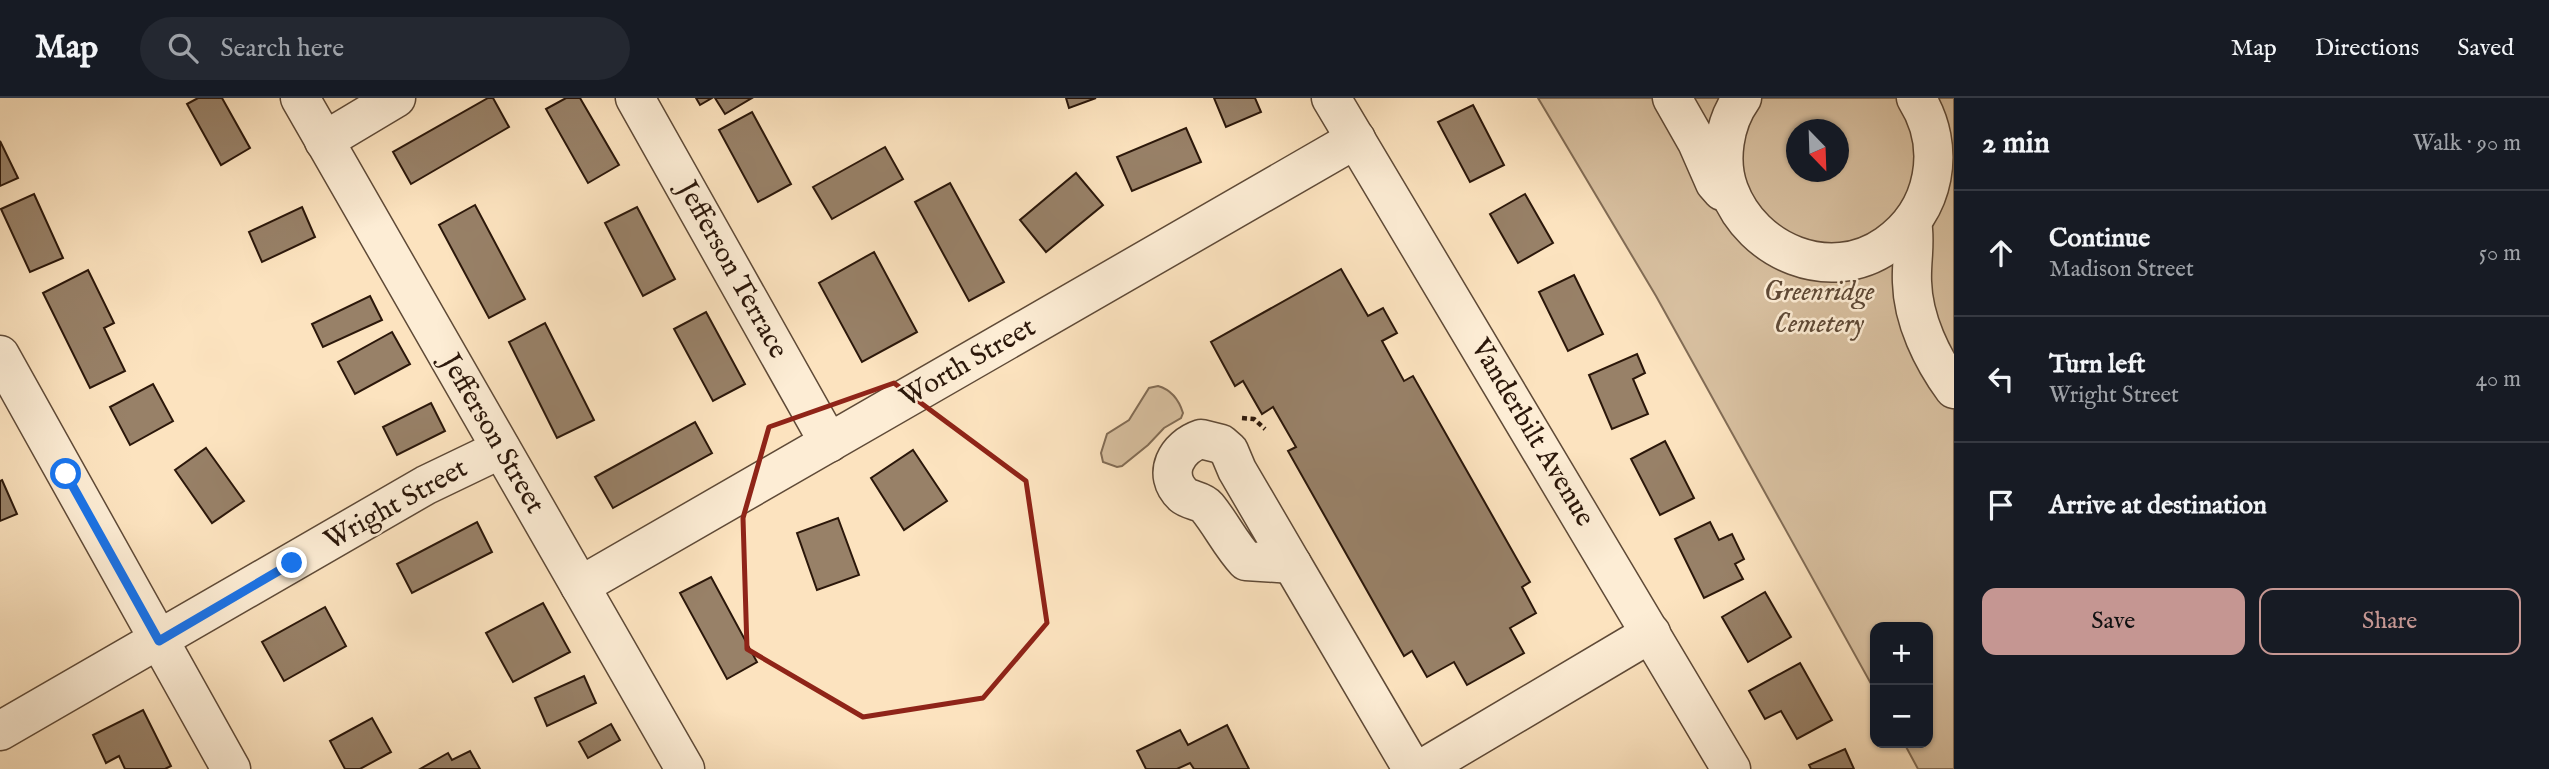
<!DOCTYPE html>
<html lang="en">
<head>
<meta charset="utf-8">
<style>
	body { margin:0; font-family:"IM FELL English",serif; background:#242831; color:#f1f3f6 }
	.controls { position:absolute; right:21px; bottom:21px; display:grid; overflow:hidden; border-radius:14px; box-shadow:0 2px 5px #0004 }
	.controls button { width:63px; height:63px; display:grid; place-items:center; padding:0; border:0; border-bottom:2px solid #363941; background:#171b24; color:#f1f3f6; font:35px sans-serif }
	.compass { position:absolute; left:1786px; top:21px; width:63px; height:63px; border-radius:50%; background:#171b24; box-shadow:0 2px 5px #0004; rotate:157deg }
	.stop { position:absolute; width:21px; height:21px; margin:-16px; border:5px solid #1a73e8; border-radius:50%; background:#fff }
	.stop.end { background:#1a73e8; border-color:#fff; box-shadow:0 2px 7px #0008 }
	.list { margin:0; padding:0; list-style:none }
	h2 { display:flex; justify-content:space-between; align-items:center; height:91px; margin:0; padding:0 28px; font-size:30px }
	h2 small { font-size:23px; font-weight:400; color:#9ea1a6 }
	.list li { display:grid; grid-template-columns:46px 1fr auto; gap:21px; align-items:center; box-sizing:border-box; height:126px; padding:0 28px; border-top:2px solid #363941 }
	.list b { display:block; font-size:26px; white-space:nowrap }
	.list p { margin:0; font-size:23px; white-space:nowrap; color:#9ea1a6 }
	.list em { font-size:23px; font-style:normal; color:#9ea1a6 }
	.actions { display:flex; gap:14px; padding:21px 28px }
	.actions a { flex:1; padding:16px 0; border:2px solid #c59692; border-radius:14px; text-align:center; font-size:24px; color:#c59692 }
	.actions .main { background:#c59692; color:#111 }
	.icon { flex:none; width:38px; height:38px; fill:none; stroke:currentColor; stroke-width:2; stroke-linecap:round; stroke-linejoin:round }
	.map { position:relative; flex:none; width:1954px; height:671px; overflow:hidden }
	header { display:flex; align-items:center; gap:42px; box-sizing:border-box; height:98px; padding:0 35px; background:#171b24; border-bottom:2px solid #363941 }
	header strong { font-size:33px }
	nav { display:flex; gap:38px; margin-inline-start:auto; font-size:24px }
	.search { width:490px; height:63px; background:#242831; display:flex; align-items:center; gap:18px; box-sizing:border-box; padding:0 24px; border-radius:38px; color:#9ea1a6; font-size:26px }
	main { display:flex }
	aside { flex:1; background:#171b24 }
	.map>svg:first-child { display:block }
	.green { fill:#d8c0a0; stroke:#826c55; stroke-width:2; fill-rule:evenodd }
	.building { fill:#988168; stroke:#2b170a; stroke-width:2 }
	.lines { fill:none; stroke-linecap:round; stroke-linejoin:round }
	.minor-casing { stroke:#5f4a37; stroke-width:41 }
	.path { stroke:#2b170a; stroke-width:4.5; stroke-dasharray:5 3.5; stroke-linecap:butt }
	.minor { stroke:#fdedd5; stroke-width:38 }
	.route { stroke:#1a73e8; stroke-width:9 }
	.marked { fill:none; stroke:#8f2418; stroke-width:5; stroke-linejoin:round }
	.labels { text-anchor:middle; dominant-baseline:central; stroke-width:5; stroke-linejoin:round; paint-order:stroke }
	.street-label { font-size:28px; fill:#2b170a; stroke:#fdedd5 }
	.park-label { font-size:28px; font-style:italic; fill:#5f4a37; stroke:#fdedd5 }
</style>
</head>
<body>
<header>
<strong>Map</strong>
<div class="search"><svg class="icon" aria-label="search" viewBox="0 0 24 24"><circle cx="10" cy="10" r="6"/><path d="M15 15l6 6"/></svg>Search here</div>
<nav><a>Map</a><a>Directions</a><a>Saved</a></nav>
</header>
<main>
<div class="map">
<svg width="1954" height="671" viewBox="0 0 1954 671">
	<rect width="100%" height="100%" fill="#fce3bf"/>
	<filter id="stains"><feTurbulence type="fractalNoise" baseFrequency=".00286" numOctaves="4"/><feColorMatrix values="0 0 0 0 .2 0 0 0 0 .09 0 0 0 0 .02 0 0 0 .5 -.17"/></filter>
	<radialGradient id="worn" r=".72"><stop offset=".6" stop-color="#630" stop-opacity="0"/><stop offset="1" stop-color="#630" stop-opacity=".3"/></radialGradient>
	<!-- green -->
	<g class="green">
		<path d="M1538 0H1954V671H1918L1904 645H1928V529H1875V593L1656 198ZM1797 32H1839V74H1797Z"/>
		<path d="M1158 288C1172 292 1179 302 1183 315L1181 320 1164 330 1148 347 1122 368 1117 369 1103 364 1101 355 1107 336 1129 322 1149 290Z"/>
	</g>
	<!-- building -->
	<g class="building">
		<path d="M198 0H222L250 50 221 67 187 6Z"/>
		<path d="M488 0H493L509 29 411 86 393 54Z"/>
		<path d="M566 0H580L619 67 588 85 546 11Z"/>
		<path d="M696 0H712L700 7Z"/>
		<path d="M715 0H752L725 16Z"/>
		<path d="M1066 0H1096L1069 10Z"/>
		<path d="M1214 0H1255L1261 14 1226 29Z"/>
		<path d="M1473 7 1504 67 1470 84 1438 24Z"/>
		<path d="M752 14 791 86 758 104 719 32Z"/>
		<path d="M1186 30 1201 64 1132 93 1117 59Z"/>
		<path d="M0 43 18 80 0 88Z"/>
		<path d="M885 49 903 81 832 121 813 89Z"/>
		<path d="M1076 75 1103 107 1046 154 1020 122Z"/>
		<path d="M950 85 1004 184 969 203 915 104Z"/>
		<path d="M34 96 63 160 30 174 1 111Z"/>
		<path d="M1525 96 1553 145 1518 165 1490 116Z"/>
		<path d="M475 107 525 201 489 220 439 127Z"/>
		<path d="M302 109 315 139 262 164 249 134Z"/>
		<path d="M637 109 675 181 643 198 605 125Z"/>
		<path d="M874 154 917 234 862 264 819 185Z"/>
		<path d="M1341 171 1368 218 1383 210 1397 235 1382 243 1404 283 1413 278 1530 484 1522 489 1536 515 1510 530 1524 555 1467 587 1454 564 1427 579 1412 553 1404 558 1288 353 1296 349 1273 309 1262 316 1243 283 1235 288 1211 244Z"/>
		<path d="M88 172 114 225 104 230 125 273 90 290 43 195Z"/>
		<path d="M1574 177 1603 236 1568 253 1539 194Z"/>
		<path d="M370 198 382 222 323 249 312 226Z"/>
		<path d="M706 214 745 286 713 303 674 231Z"/>
		<path d="M545 225 594 322 557 340 509 244Z"/>
		<path d="M392 234 410 266 355 296 338 264Z"/>
		<path d="M1637 256 1645 275 1633 281 1648 316 1612 331 1589 277Z"/>
		<path d="M153 286 173 323 130 347 110 309Z"/>
		<path d="M431 305 445 333 397 357 383 329Z"/>
		<path d="M695 324 712 355 613 410 595 379Z"/>
		<path d="M1665 343 1694 400 1660 417 1631 361Z"/>
		<path d="M206 350 244 403 212 425 175 372Z"/>
		<path d="M913 352 947 403 904 432 871 380Z"/>
		<path d="M2 382 17 416 0 423V383Z"/>
		<path d="M838 420 859 477 817 492 797 435Z"/>
		<path d="M477 424 492 454 412 495 397 466Z"/>
		<path d="M1710 424 1719 442 1732 436 1744 461 1735 466 1743 481 1704 500 1675 441Z"/>
		<path d="M711 479 757 564 727 581 680 495Z"/>
		<path d="M1765 494 1791 539 1748 564 1722 519Z"/>
		<path d="M543 505 570 554 513 584 486 535Z"/>
		<path d="M325 509 346 548 284 583 262 544Z"/>
		<path d="M1800 565 1832 622 1797 641 1781 613 1765 621 1749 593Z"/>
		<path d="M584 578 596 605 547 628 535 600Z"/>
		<path d="M143 612 171 668 165 671H125L119 658 106 665 93 637Z"/>
		<path d="M372 620 391 654 360 671H345L330 643Z"/>
		<path d="M611 626 620 642 588 660 579 644Z"/>
		<path d="M1227 627 1249 671H1194L1190 665 1177 671H1146L1137 653 1180 632 1188 647Z"/>
		<path d="M1845 651 1854 671H1811L1809 667Z"/>
		<path d="M470 653 480 671H420L448 655 452 662Z"/>
	</g>
	<g class="lines">
		<defs>
			<g id="minor">
				<path d="M300 0 685 671"/>
				<path d="M635 0 829 345"/>
				<path d="M1331 0 1731 671"/>
				<path d="M1672 0 1697 44 1715 85 1722 93"/>
				<path d="M1742 0C1724 25 1718 63 1729 92 1752 154 1830 187 1887 147 1936 113 1947 49 1916 0"/>
				<path d="M324 43 396 0"/>
				<path d="M1912 124C1916 144 1911 163 1912 184 1913 222 1932 261 1954 291"/>
				<path d="M0 257 231 671"/>
				<path d="M1201 341 1221 346 1229 353 1237 372 1292 466 1246 463C1231 447 1221 426 1207 409 1201 402 1190 403 1183 397 1161 376 1177 349 1201 341Z"/>
				<path d="M1292 466 1410 667 1417 670 1425 669 1651 535"/>
				<path d="M580 488 1356 41"/>
				<path d="M0 633 426 387 501 351"/>
			</g>
		</defs>
		<!-- minor casing -->
		<use href="#minor" class="minor-casing"/>
		<!-- path -->
		<path class="path" d="M1242 320 1254 321 1265 331"/>
		<!-- minor -->
		<use href="#minor" class="minor"/>
	</g>
	<g class="lines">
		<!-- route -->
		<path class="route" d="M66 376 159 543 292 465"/>
	</g>
	<!-- marked area -->
	<path class="marked" d="M894 285 1026 383 1047 525 983 600 863 619 747 551 743 420 769 329Z"/>
	<g class="labels">
		<!-- street labels -->
		<g class="street-label">
			<text transform="translate(732 172) rotate(61)">Jefferson Terrace</text>
			<text transform="translate(968 265) rotate(-30)">Worth Street</text>
			<text transform="translate(1532 335) rotate(59)">Vanderbilt Avenue</text>
			<text transform="translate(492 336) rotate(60)">Jefferson Street</text>
			<text transform="translate(396 407) rotate(-29)">Wright Street</text>
		</g>
		<!-- park labels -->
		<g class="park-label">
			<text x="1819" y="194">Greenridge<tspan x="1819" dy="32">Cemetery</tspan></text>
		</g>
	</g>
	<rect width="100%" height="100%" filter="url(#stains)"/>
	<rect width="100%" height="100%" fill="url(#worn)"/>
</svg>
<div class="controls">
<button>+</button>
<button>−</button>
</div>
<svg class="compass" viewBox="-18 -18 36 36"><path d="M0-13l5 13h-10z" fill="#e53935"/><path d="M0 13l5-13h-10z" fill="#9ea1a6"/></svg>
<div class="stop" style="left:66px;top:376px"></div>
<div class="stop end" style="left:292px;top:465px"></div>
</div>
<aside>
<h2>2 min<small>Walk · 90 m</small></h2>
<ul class="list">
<li><svg class="icon" aria-label="ahead" viewBox="0 0 24 24"><path d="M12 20V5M6 11l6-6 6 6"/></svg><div><b>Continue</b><p>Madison Street</p></div><em>50 m</em></li>
<li><svg class="icon" aria-label="left" viewBox="0 0 24 24"><path d="M17 20v-9H6M10 6l-5 5 5 5"/></svg><div><b>Turn left</b><p>Wright Street</p></div><em>40 m</em></li>
<li><svg class="icon" aria-label="arrive" viewBox="0 0 24 24"><path d="M6 21V4h12l-3 4 3 4H6"/></svg><div><b>Arrive at destination</b></div></li>
</ul>
<div class="actions"><a class="main">Save</a><a>Share</a></div>
</aside>
</main>
</body>
</html>
